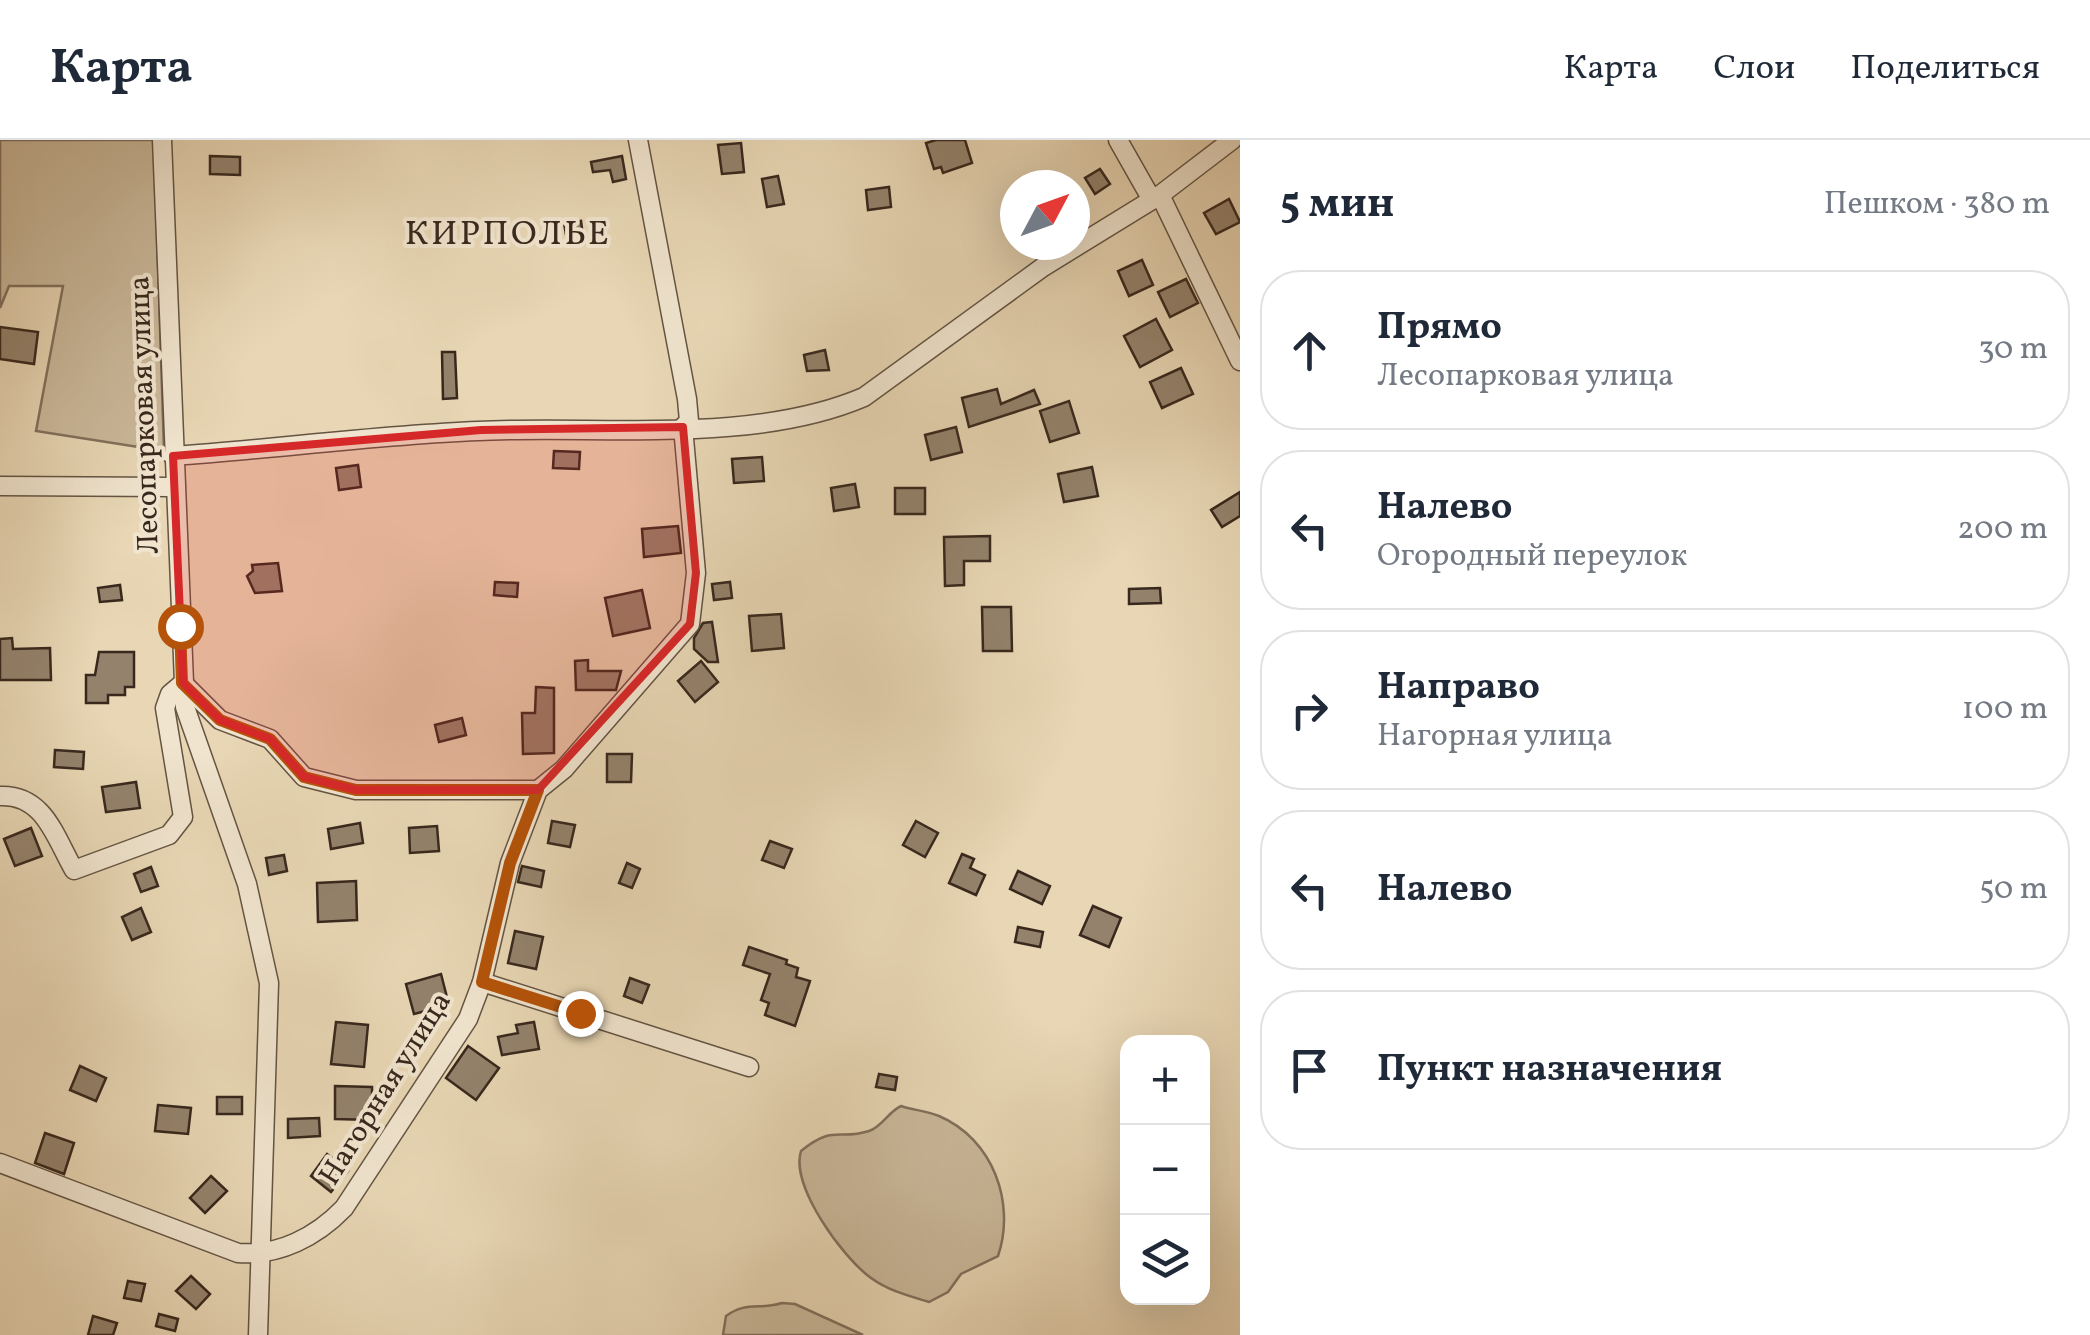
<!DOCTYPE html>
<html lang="ru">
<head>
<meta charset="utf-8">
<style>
	body { margin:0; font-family:Vollkorn,serif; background:#f2f2f3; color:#1f2937 }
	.controls { position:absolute; right:30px; bottom:30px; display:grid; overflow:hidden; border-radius:20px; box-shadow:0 10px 40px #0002 }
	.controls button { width:90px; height:90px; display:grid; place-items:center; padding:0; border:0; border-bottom:2px solid #e0e1e3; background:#fff; color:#1f2937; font:50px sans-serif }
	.compass { position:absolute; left:1000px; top:30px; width:90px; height:90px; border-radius:50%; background:#fff; box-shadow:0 10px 40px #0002; rotate:49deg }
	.stop { position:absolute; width:30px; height:30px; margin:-22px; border:8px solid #b45309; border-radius:50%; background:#fff }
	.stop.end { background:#b45309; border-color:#fff; box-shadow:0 2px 10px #0008 }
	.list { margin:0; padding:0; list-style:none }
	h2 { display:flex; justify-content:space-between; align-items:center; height:130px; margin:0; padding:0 40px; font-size:42px }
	h2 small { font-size:32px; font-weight:400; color:#747a83 }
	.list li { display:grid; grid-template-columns:65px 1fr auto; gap:30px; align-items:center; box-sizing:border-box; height:160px; margin:0 20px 20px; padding:0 20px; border:2px solid #e0e1e3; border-radius:40px }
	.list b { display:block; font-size:38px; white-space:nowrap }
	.list p { margin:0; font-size:32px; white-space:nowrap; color:#747a83 }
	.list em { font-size:32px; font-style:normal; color:#747a83 }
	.icon { flex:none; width:55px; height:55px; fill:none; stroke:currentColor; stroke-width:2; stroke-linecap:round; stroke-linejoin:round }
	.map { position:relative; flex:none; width:1240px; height:1195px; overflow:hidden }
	header { display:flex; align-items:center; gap:60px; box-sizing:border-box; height:140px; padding:0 50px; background:#fff; border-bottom:2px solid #e0e1e3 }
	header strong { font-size:48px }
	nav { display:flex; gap:55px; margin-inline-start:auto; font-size:35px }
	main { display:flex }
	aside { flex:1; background:#fff }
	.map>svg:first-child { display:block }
	.green { fill:#cab89a; stroke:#81705c; stroke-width:2.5 }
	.building { fill:#94826c; stroke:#38281d; stroke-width:2.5 }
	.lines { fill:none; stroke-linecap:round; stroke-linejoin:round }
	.minor-casing { stroke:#645443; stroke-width:21 }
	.minor { stroke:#f0e4ce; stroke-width:18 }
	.route { stroke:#b45309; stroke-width:12 }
	.marked { fill:#d62828; fill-opacity:0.2; stroke:#d62828; stroke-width:8; stroke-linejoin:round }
	.labels { text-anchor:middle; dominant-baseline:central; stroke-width:8; stroke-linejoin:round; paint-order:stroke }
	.street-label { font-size:30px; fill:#38281d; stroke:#f0e4ce }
	.quarter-label { font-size:35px; letter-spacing:2.5px; fill:#38281d; stroke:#f0e4ce }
</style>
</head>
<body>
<header>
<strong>Карта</strong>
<nav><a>Карта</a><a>Слои</a><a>Поделиться</a></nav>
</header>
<main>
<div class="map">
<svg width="1240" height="1195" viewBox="0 0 1240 1195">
	<rect width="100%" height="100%" fill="#e8d6b4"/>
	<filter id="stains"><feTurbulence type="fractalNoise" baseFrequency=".002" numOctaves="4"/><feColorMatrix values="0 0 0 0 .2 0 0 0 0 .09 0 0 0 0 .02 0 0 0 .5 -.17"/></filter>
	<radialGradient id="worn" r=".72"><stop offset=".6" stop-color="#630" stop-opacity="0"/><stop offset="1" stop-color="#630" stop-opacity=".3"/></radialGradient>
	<!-- green -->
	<g class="green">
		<path d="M0 0H154L164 311 36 291 63 146H9L0 168Z"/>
		<path d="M901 966C913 970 927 971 939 976 993 999 1016 1063 998 1116L961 1134 948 1152 929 1162C909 1156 889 1151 871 1138 843 1118 790 1046 801 1011 834 984 838 1001 869 991 882 987 888 972 901 966Z"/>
		<path d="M782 1163 795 1164 863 1195H723L726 1176C746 1161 760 1170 782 1163Z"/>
	</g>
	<!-- building -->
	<g class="building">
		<path d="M936 0H965L972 23 943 33 941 27 934 29 926 3Z"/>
		<path d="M741 3 744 32 722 34 718 5Z"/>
		<path d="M210 16 240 17V35L210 34Z"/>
		<path d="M622 16 626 39 613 42 610 30 593 32 591 22Z"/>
		<path d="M1100 29 1110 44 1095 54 1085 38Z"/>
		<path d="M778 36 784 64 767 67 762 39Z"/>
		<path d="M889 47 891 67 868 70 866 50Z"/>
		<path d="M1229 59 1240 82 1216 94 1204 73Z"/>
		<path d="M581 81 584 104 568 106 564 83Z"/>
		<path d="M1142 120 1153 145 1129 156 1118 131Z"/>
		<path d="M1186 139 1198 163 1170 177 1158 152Z"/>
		<path d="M1156 179 1172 210 1140 227 1124 196Z"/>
		<path d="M0 187 38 192 34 224 0 219Z"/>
		<path d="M825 210 829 230 807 231 804 215Z"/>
		<path d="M442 212H455L457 258 443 259Z"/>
		<path d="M1181 228 1193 254 1162 268 1150 242Z"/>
		<path d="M997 249 1001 264 1034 250 1040 264 969 287 962 258Z"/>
		<path d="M1069 261 1079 293 1050 302 1040 271Z"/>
		<path d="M956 287 962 312 931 320 925 295Z"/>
		<path d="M554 311 580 312 579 329 553 328Z"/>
		<path d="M762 317 764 341 734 343 732 319Z"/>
		<path d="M358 325 361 347 339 350 336 328Z"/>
		<path d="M1092 327 1098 356 1064 362 1058 334Z"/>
		<path d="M855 344 859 367 834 371 831 348Z"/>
		<rect x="895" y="348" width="30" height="26"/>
		<path d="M1240 352V376L1222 387 1211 370Z"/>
		<path d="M678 386 681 413 644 417 642 389Z"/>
		<path d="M990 396V421H964V445L945 446 944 397Z"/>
		<path d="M278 423 282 451 255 453 247 436 253 431 252 425Z"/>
		<path d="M495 442 518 443 517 457 494 455Z"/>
		<path d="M730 442 732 458 714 460 712 444Z"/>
		<path d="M120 445 122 460 100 462 98 448Z"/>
		<path d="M1160 448 1161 463 1129 464V449Z"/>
		<path d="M642 450 650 488 613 496 605 458Z"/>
		<path d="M982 467H1011L1012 511H983Z"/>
		<path d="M781 474 784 508 752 511 749 476Z"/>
		<path d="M712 482 718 522H708L694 509V498L703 483Z"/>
		<path d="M12 498 13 509 50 508 51 540H0V499Z"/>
		<path d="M99 512H134V547H125V555H108V563H86V535H95Z"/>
		<path d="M588 520V531H621L616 550H576L575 521Z"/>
		<path d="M701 521 718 542 695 562 678 541Z"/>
		<path d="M536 547 554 548V613L523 614 522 573H535Z"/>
		<path d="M462 578 466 595 439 602 435 585Z"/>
		<path d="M55 610 84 612 83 629 54 627Z"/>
		<path d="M607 614H632L631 642H607Z"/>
		<path d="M136 642 140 668 106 672 102 647Z"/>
		<path d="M552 681 575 685 570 707 548 703Z"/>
		<path d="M916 681 938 693 925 717 903 705Z"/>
		<path d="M360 683 363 703 331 709 328 689Z"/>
		<path d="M437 686 439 711 410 713 409 688Z"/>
		<path d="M31 688 42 716 15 726 4 699Z"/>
		<path d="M770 701 792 709 784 728 762 720Z"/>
		<path d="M962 714 974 719 970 728 985 735 976 755 949 743Z"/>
		<path d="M284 715 287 731 269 735 266 718Z"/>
		<path d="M627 723 640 729 632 748 619 743Z"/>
		<path d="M522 726 544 731 541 747 518 742Z"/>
		<path d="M151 727 158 746 141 752 134 734Z"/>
		<path d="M1018 731 1050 746 1042 764 1010 749Z"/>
		<path d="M356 741 357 780 318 782 317 743Z"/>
		<path d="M1093 766 1121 778 1109 807 1080 795Z"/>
		<path d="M141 768 151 792 132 800 122 777Z"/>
		<path d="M1018 787 1043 792 1040 807 1015 802Z"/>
		<path d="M515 791 543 797 536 829 508 823Z"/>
		<path d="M749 807 787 820 786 824 798 828 796 837 810 841 795 886 765 875 769 863 761 860 770 834 743 825Z"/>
		<path d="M441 834 449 865 414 874 406 844Z"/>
		<path d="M630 838 649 845 642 863 624 856Z"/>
		<path d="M336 882 368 885 364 927 331 924Z"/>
		<path d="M534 882 539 909 502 915 498 897 518 893 516 885Z"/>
		<path d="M468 906 499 928 476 960 446 938Z"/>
		<path d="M80 926 106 938 96 961 70 950Z"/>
		<path d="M879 934 897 937 895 950 876 947Z"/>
		<path d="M335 946 372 947V980L335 979Z"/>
		<rect x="217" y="957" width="25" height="17"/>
		<path d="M158 965 191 968 188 994 155 991Z"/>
		<path d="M319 978 320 996 288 998V979Z"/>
		<path d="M45 993 74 1003 64 1034 35 1023Z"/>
		<path d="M327 1014 348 1031 331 1052 311 1036Z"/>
		<path d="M211 1036 227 1051 205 1073 190 1058Z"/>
		<path d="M191 1136 210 1154 196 1169 176 1151Z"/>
		<path d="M128 1141 145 1144 141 1161 124 1158Z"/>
		<path d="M159 1174 178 1179 175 1191 156 1186Z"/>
		<path d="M93 1176 117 1183 113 1195H88Z"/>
	</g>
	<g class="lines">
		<defs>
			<g id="minor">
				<path d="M162 0 185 567 247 744 269 843 258 1195"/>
				<path d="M1118 0 1152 60"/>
				<path d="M1160 55 1240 221"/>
				<path d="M173 316C275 309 376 295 478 291 598 285 752 305 864 257L1043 127 1160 55 1232 0"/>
				<path d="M0 346 173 347"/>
				<path d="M183 543 220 580 270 599 304 637 356 650H538"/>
				<path d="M0 656C44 654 55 697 74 730L169 695 183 677 165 568 170 554 183 543"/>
				<path d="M482 842 749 927"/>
				<path d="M0 1023 238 1113C279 1116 316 1097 344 1068L468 879 482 842 510 723 538 650 564 629 690 484 696 433 683 287 689 281 687 259 638 0"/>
			</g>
		</defs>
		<!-- minor casing -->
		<use href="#minor" class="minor-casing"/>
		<!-- minor -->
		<use href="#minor" class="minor"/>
	</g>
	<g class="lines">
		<!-- route -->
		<path class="route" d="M180 486 182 543 220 580 270 599 304 637 356 650H538L510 723 482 842 580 873"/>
	</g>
	<!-- marked area -->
	<path class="marked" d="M683 287 696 433 690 484 538 650H356L304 637 270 599 220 580 183 543 173 316 481 290Z"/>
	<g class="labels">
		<!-- street labels -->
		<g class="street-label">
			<text transform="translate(145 275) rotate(-92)">Лесопарковая улица</text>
			<text transform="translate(386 949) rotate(-58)">Нагорная улица</text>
		</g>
		<!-- quarter labels -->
		<g class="quarter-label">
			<text x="508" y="95">КИРПОЛЬЕ</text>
		</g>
	</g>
	<rect width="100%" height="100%" filter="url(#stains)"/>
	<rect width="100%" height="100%" fill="url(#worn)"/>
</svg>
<div class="controls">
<button>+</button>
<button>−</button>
<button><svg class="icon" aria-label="layers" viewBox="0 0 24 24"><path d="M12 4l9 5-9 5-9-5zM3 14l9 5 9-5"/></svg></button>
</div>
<svg class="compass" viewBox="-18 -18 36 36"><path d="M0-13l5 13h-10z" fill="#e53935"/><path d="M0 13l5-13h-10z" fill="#747a83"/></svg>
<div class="stop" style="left:180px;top:486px"></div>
<div class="stop end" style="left:580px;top:873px"></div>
</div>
<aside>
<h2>5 мин<small>Пешком · 380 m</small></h2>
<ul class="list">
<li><svg class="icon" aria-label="ahead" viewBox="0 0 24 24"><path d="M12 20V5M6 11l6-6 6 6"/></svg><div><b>Прямо</b><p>Лесопарковая улица</p></div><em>30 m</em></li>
<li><svg class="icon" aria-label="left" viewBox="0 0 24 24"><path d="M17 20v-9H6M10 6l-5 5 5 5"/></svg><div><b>Налево</b><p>Огородный переулок</p></div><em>200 m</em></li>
<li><svg class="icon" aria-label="right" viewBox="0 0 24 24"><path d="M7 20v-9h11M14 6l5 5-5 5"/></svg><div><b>Направо</b><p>Нагорная улица</p></div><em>100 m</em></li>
<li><svg class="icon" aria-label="left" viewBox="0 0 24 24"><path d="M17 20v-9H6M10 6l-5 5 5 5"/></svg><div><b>Налево</b></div><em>50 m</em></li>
<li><svg class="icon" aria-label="arrive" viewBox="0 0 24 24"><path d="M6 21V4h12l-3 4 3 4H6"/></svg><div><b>Пункт назначения</b></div></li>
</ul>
</aside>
</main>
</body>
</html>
